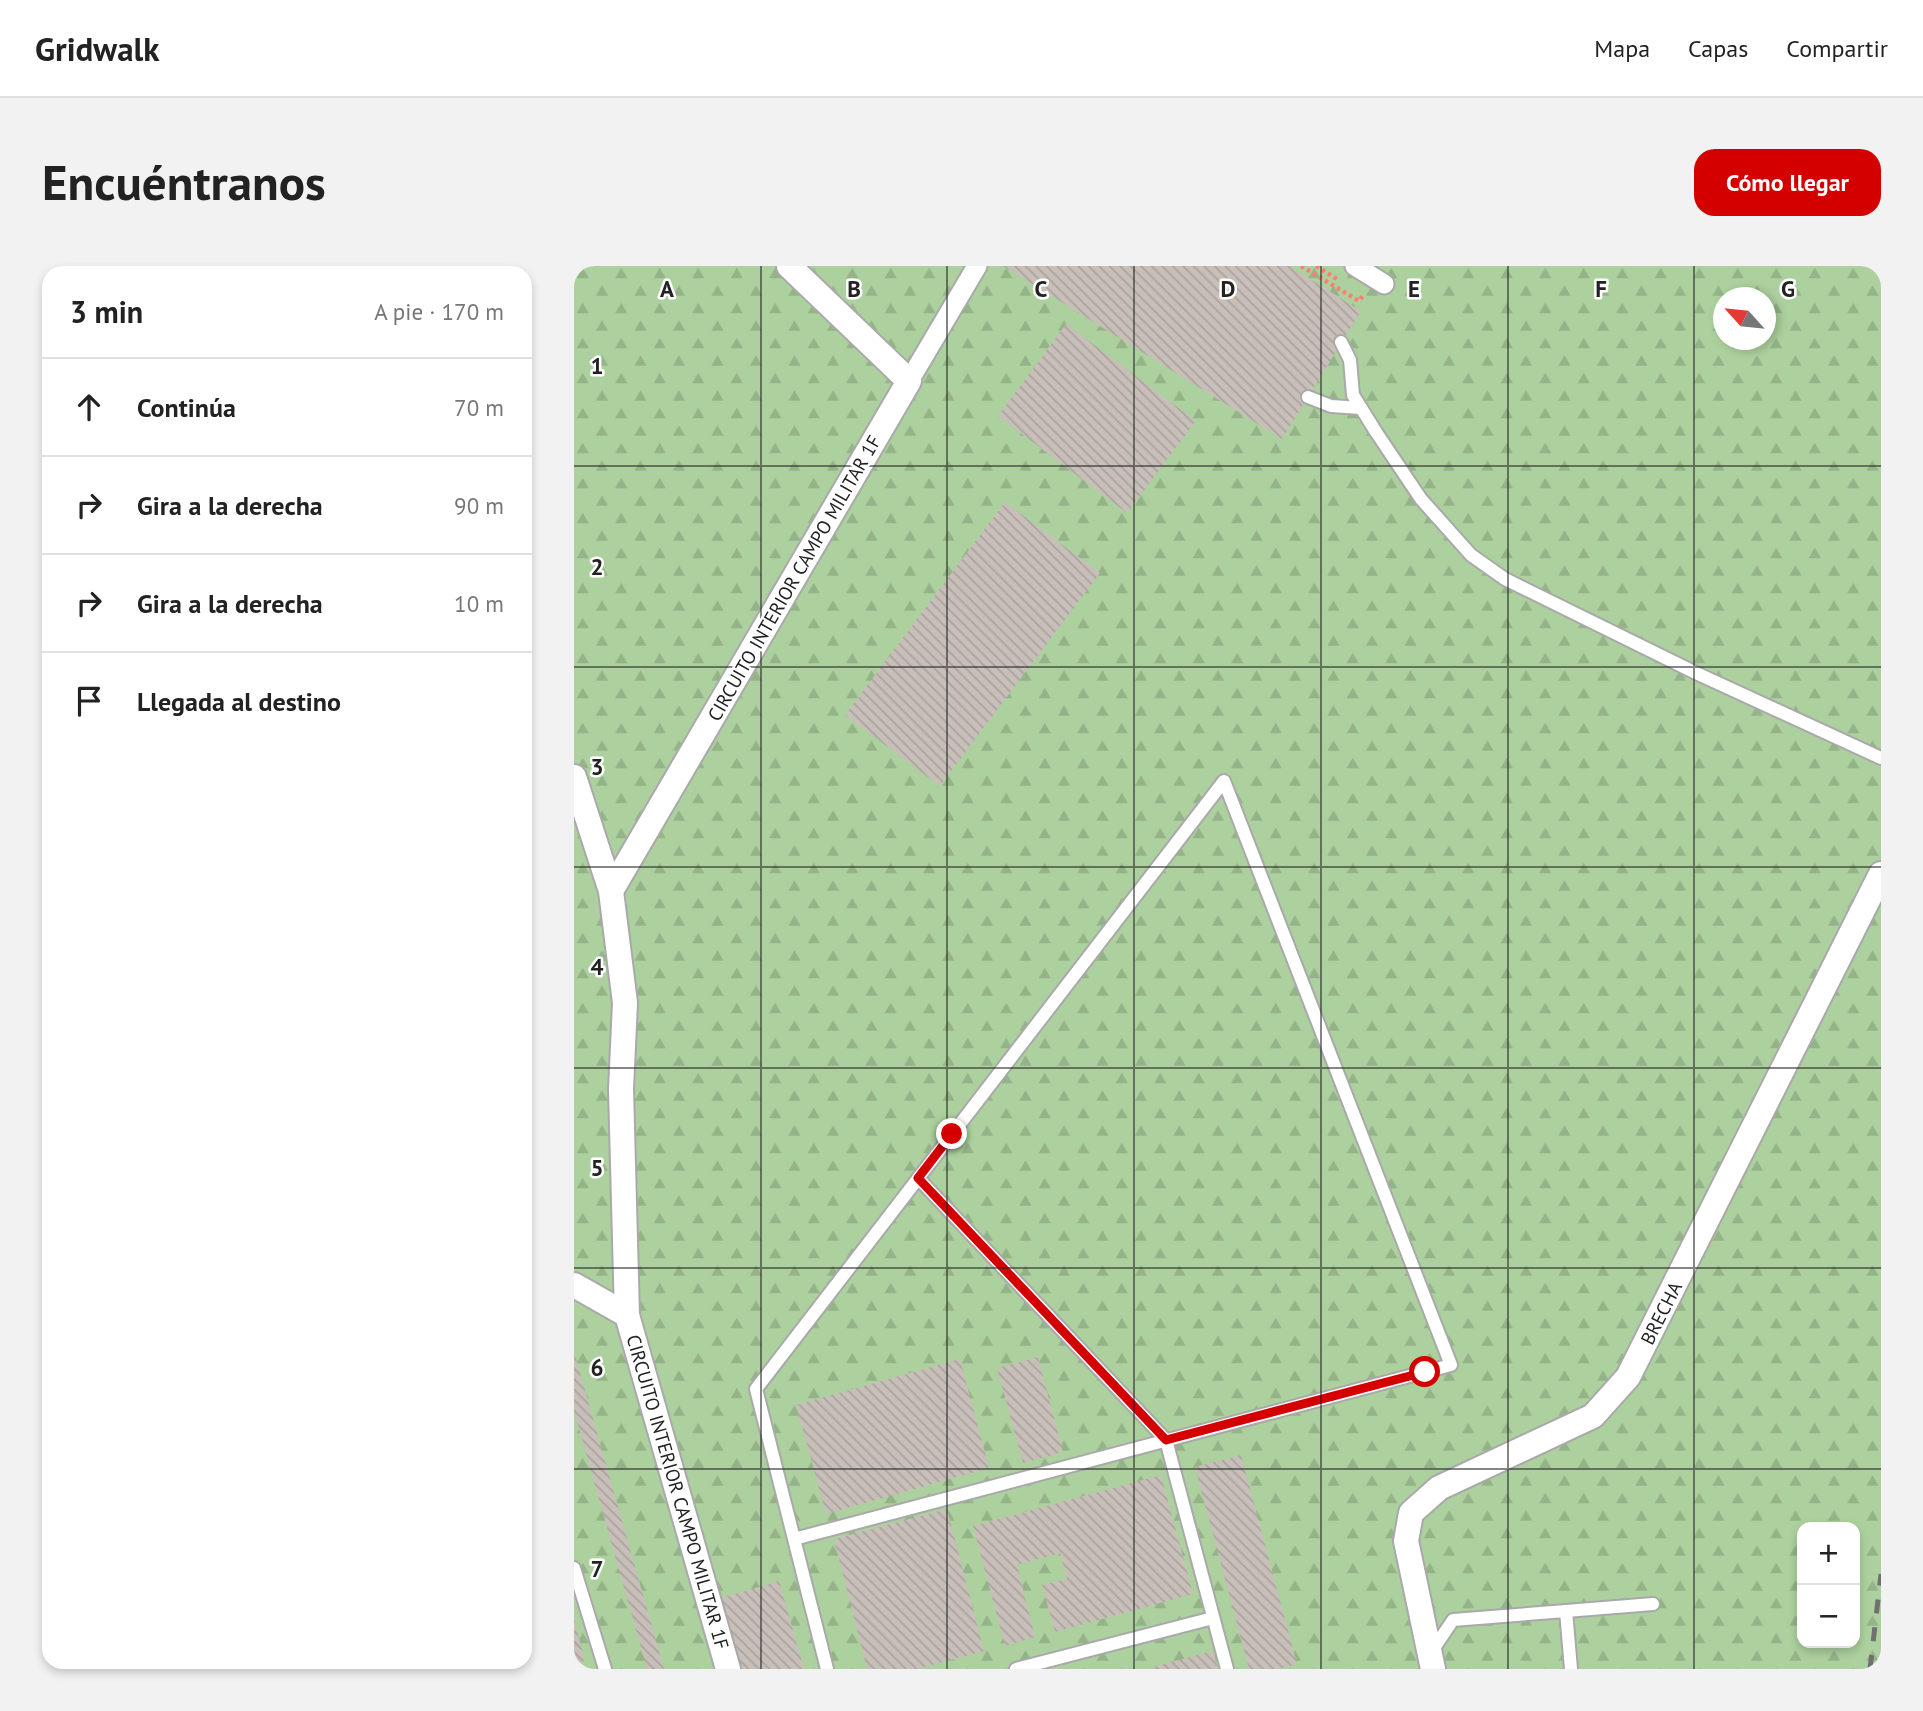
<!DOCTYPE html>
<html lang="es">
<head>
<meta charset="utf-8">
<style>
	body { margin:0; font-family:"PT Sans",sans-serif; background:#f2f2f2; color:#222 }
	.controls { position:absolute; right:21px; bottom:21px; display:grid; overflow:hidden; border-radius:14px; box-shadow:0 4px 10px #0003 }
	.controls button { width:63px; height:63px; display:grid; place-items:center; padding:0; border:0; border-bottom:2px solid #e0e0e0; background:#fff; color:#222; font:35px sans-serif }
	.compass { position:absolute; left:1139px; top:21px; width:63px; height:63px; border-radius:50%; background:#fff; box-shadow:0 4px 10px #0003; rotate:297deg }
	.stop { position:absolute; width:21px; height:21px; margin:-16px; border:5px solid #d40000; border-radius:50%; background:#fff }
	.stop.end { background:#d40000; border-color:#fff; box-shadow:0 2px 7px #0008 }
	.list { margin:0; padding:0; list-style:none }
	h2 { display:flex; justify-content:space-between; align-items:center; height:91px; margin:0; padding:0 28px; font-size:30px }
	h2 small { font-size:23px; font-weight:400; color:#767676 }
	.list li { display:grid; grid-template-columns:46px 1fr auto; gap:21px; align-items:center; box-sizing:border-box; height:98px; padding:0 28px; border-top:2px solid #e0e0e0 }
	.list b { display:block; font-size:26px; white-space:nowrap }
	.list em { font-size:23px; font-style:normal; color:#767676 }
	.icon { flex:none; width:38px; height:38px; fill:none; stroke:currentColor; stroke-width:2; stroke-linecap:round; stroke-linejoin:round }
	.map { position:relative; flex:none; width:1307px; height:1403px; overflow:hidden; border-radius:21px }
	header { display:flex; align-items:center; gap:42px; box-sizing:border-box; height:98px; padding:0 35px; background:#fff; border-bottom:2px solid #e0e0e0 }
	header strong { font-size:33px }
	nav { display:flex; gap:38px; margin-inline-start:auto; font-size:24px }
	.intro { display:flex; align-items:center; justify-content:space-between; box-sizing:border-box; height:168px; padding:0 42px }
	h1 { margin:0; font-size:49px }
	.button { padding:18px 32px; border-radius:21px; background:#d40000; color:#fff; font-size:24px; font-weight:700 }
	main { display:flex; gap:42px; padding:0 42px }
	aside { flex:1; background:#fff; border-radius:21px; box-shadow:0 4px 10px #0003 }
	.map>svg:first-child { display:block }
	.forest { fill:url(#forest-firs); fill-rule:evenodd }
	.building { fill:url(#building-back-hatch) }
	.lines { fill:none; stroke-linecap:round; stroke-linejoin:round }
	.service-casing { stroke:#a9a9a9; stroke-width:16 }
	.pedestrian-casing { stroke:#a9a9a9; stroke-width:23 }
	.minor-casing { stroke:#a9a9a9; stroke-width:28 }
	.path { stroke:#fa8072; stroke-width:4.5; stroke-dasharray:3.5 3.5; stroke-linecap:butt }
	.service { stroke:#fff; stroke-width:12 }
	.pedestrian { stroke:#fff; stroke-width:19 }
	.minor { stroke:#fff; stroke-width:24 }
	.rail { stroke:#707070; stroke-width:5; stroke-dasharray:14 14; stroke-linecap:butt }
	.route { stroke:#d40000; stroke-width:9 }
	.grid { fill:none; stroke:#222; stroke-width:2; stroke-opacity:0.55 }
	.labels { text-anchor:middle; dominant-baseline:central; stroke-width:5; stroke-linejoin:round; paint-order:stroke }
	.street-label { font-size:19px; fill:#222; stroke:#fff }
	.grid-label { font-size:23px; text-anchor:middle; font-weight:bold; fill:#222; stroke:#fff; stroke-width:5; stroke-linejoin:round; paint-order:stroke }
</style>
</head>
<body>
<header>
<strong>Gridwalk</strong>
<nav><a>Mapa</a><a>Capas</a><a>Compartir</a></nav>
</header>
<div class="intro"><h1>Encuéntranos</h1><a class="button">Cómo llegar</a></div>
<main>
<aside>
<h2>3 min<small>A pie · 170 m</small></h2>
<ul class="list">
<li><svg class="icon" aria-label="ahead" viewBox="0 0 24 24"><path d="M12 20V5M6 11l6-6 6 6"/></svg><div><b>Continúa</b></div><em>70 m</em></li>
<li><svg class="icon" aria-label="right" viewBox="0 0 24 24"><path d="M7 20v-9h11M14 6l5 5-5 5"/></svg><div><b>Gira a la derecha</b></div><em>90 m</em></li>
<li><svg class="icon" aria-label="right" viewBox="0 0 24 24"><path d="M7 20v-9h11M14 6l5 5-5 5"/></svg><div><b>Gira a la derecha</b></div><em>10 m</em></li>
<li><svg class="icon" aria-label="arrive" viewBox="0 0 24 24"><path d="M6 21V4h12l-3 4 3 4H6"/></svg><div><b>Llegada al destino</b></div></li>
</ul>
</aside>
<div class="map">
<svg width="1307" height="1403" viewBox="0 0 1307 1403">
	<defs>
		<pattern id="forest-firs" width="22" height="20" patternUnits="userSpaceOnUse" patternTransform="scale(1.75)"><rect width="22" height="20" fill="#add19e"/><path d="M5 1l3.5 6h-7zM16 11l3.5 6h-7z" fill="#95b388"/></pattern>
		<pattern id="building-back-hatch" width="6" height="6" patternUnits="userSpaceOnUse" patternTransform="scale(1.75)"><rect width="6" height="6" fill="#c7bfb8"/><path d="M-1 5l2 2M0 0l6 6M5-1l2 2" fill="none" stroke="#aba49e"/></pattern>
	</defs>
	<rect width="100%" height="100%" fill="#f2efe9"/>
	<!-- forest -->
	<path class="forest" d="M0 0H1307V1403H0ZM1150 32H1192V74H1150ZM1228 1261H1281V1377H1228Z"/>
	<!-- building -->
	<g class="building">
		<path d="M429 0H715L787 45 708 173Z"/>
		<path d="M492 58 622 155 553 247 424 150Z"/>
		<path d="M431 236 526 307 366 520 271 449Z"/>
		<path d="M0 1089H1L90 1403H73L0 1145Z"/>
		<path d="M464 1091 489 1186 449 1197 423 1102Z"/>
		<path d="M386 1093 415 1202 252 1248 222 1139Z"/>
		<path d="M667 1189 723 1398 705 1403H675L621 1201Z"/>
		<path d="M587 1209 619 1328 481 1366 468 1319 493 1313 486 1287 443 1299 461 1371 431 1380 399 1260Z"/>
		<path d="M373 1243 410 1385 343 1403H293L260 1273Z"/>
		<path d="M205 1315 230 1403H167L147 1332Z"/>
		<path d="M0 1353 11 1395 0 1398Z"/>
		<path d="M639 1385 644 1403H575V1402Z"/>
	</g>
	<g class="lines">
		<defs>
			<g id="service">
				<path d="M767 76 776 94 779 129 802 166 847 233 897 289 931 313 1122 407 1307 492"/>
				<path d="M734 131 757 140 787 142"/>
				<path d="M344 912 592 1174 653 1403"/>
				<path d="M220 1273 877 1099 650 515 182 1123 253 1403"/>
				<path d="M0 1302 31 1403"/>
				<path d="M992 1345 1079 1338"/>
				<path d="M856 1388 879 1354 992 1345 997 1403"/>
				<path d="M442 1403 639 1352"/>
			</g>
			<g id="pedestrian">
				<path d="M781 0 810 18"/>
				<path d="M335 115 403 0"/>
			</g>
			<g id="minor">
				<path d="M0 511 37 625 51 737 47 823 53 1049 154 1403"/>
				<path d="M37 625 335 115 215 0"/>
				<path d="M0 1019 53 1049"/>
				<path d="M859 1403 832 1275 837 1247 865 1222 1019 1150 1054 1111 1307 608"/>
			</g>
		</defs>
		<!-- service casing -->
		<use href="#service" class="service-casing"/>
		<!-- pedestrian casing -->
		<use href="#pedestrian" class="pedestrian-casing"/>
		<!-- minor casing -->
		<use href="#minor" class="minor-casing"/>
		<!-- path -->
		<g class="path">
			<path d="M727 0 785 35 789 29"/>
			<path d="M742 0 763 13"/>
		</g>
		<!-- service -->
		<use href="#service" class="service"/>
		<!-- pedestrian -->
		<use href="#pedestrian" class="pedestrian"/>
		<!-- minor -->
		<use href="#minor" class="minor"/>
		<!-- rail -->
		<path class="rail" d="M1296 1403 1307 1308"/>
	</g>
	<g class="lines">
		<!-- route -->
		<path class="route" d="M378 868 344 912 592 1174 851 1106"/>
	</g>
	<!-- grid -->
	<path class="grid" d="M187 0V1403M373 0V1403M560 0V1403M747 0V1403M934 0V1403M1120 0V1403M0 200H1307M0 401H1307M0 601H1307M0 802H1307M0 1002H1307M0 1203H1307"/>
	<g class="labels">
		<!-- street labels -->
		<g class="street-label">
			<text transform="translate(220 312) rotate(-60)">CIRCUITO INTERIOR CAMPO MILITAR 1F</text>
			<text transform="translate(1087 1047) rotate(-63)">BRECHA</text>
			<text transform="translate(104 1226) rotate(74)">CIRCUITO INTERIOR CAMPO MILITAR 1F</text>
		</g>
	</g>
	<g class="grid-label">
		<text x="93" y="31">A</text>
		<text x="280" y="31">B</text>
		<text x="467" y="31">C</text>
		<text x="654" y="31">D</text>
		<text x="840" y="31">E</text>
		<text x="1027" y="31">F</text>
		<text x="1214" y="31">G</text>
		<text x="23" y="108">1</text>
		<text x="23" y="309">2</text>
		<text x="23" y="509">3</text>
		<text x="23" y="709">4</text>
		<text x="23" y="910">5</text>
		<text x="23" y="1110">6</text>
		<text x="23" y="1311">7</text>
	</g>
</svg>
<div class="controls">
<button>+</button>
<button>−</button>
</div>
<svg class="compass" viewBox="-18 -18 36 36"><path d="M0-13l5 13h-10z" fill="#e53935"/><path d="M0 13l5-13h-10z" fill="#767676"/></svg>
<div class="stop" style="left:851px;top:1106px"></div>
<div class="stop end" style="left:378px;top:868px"></div>
</div>
</main>
</body>
</html>
